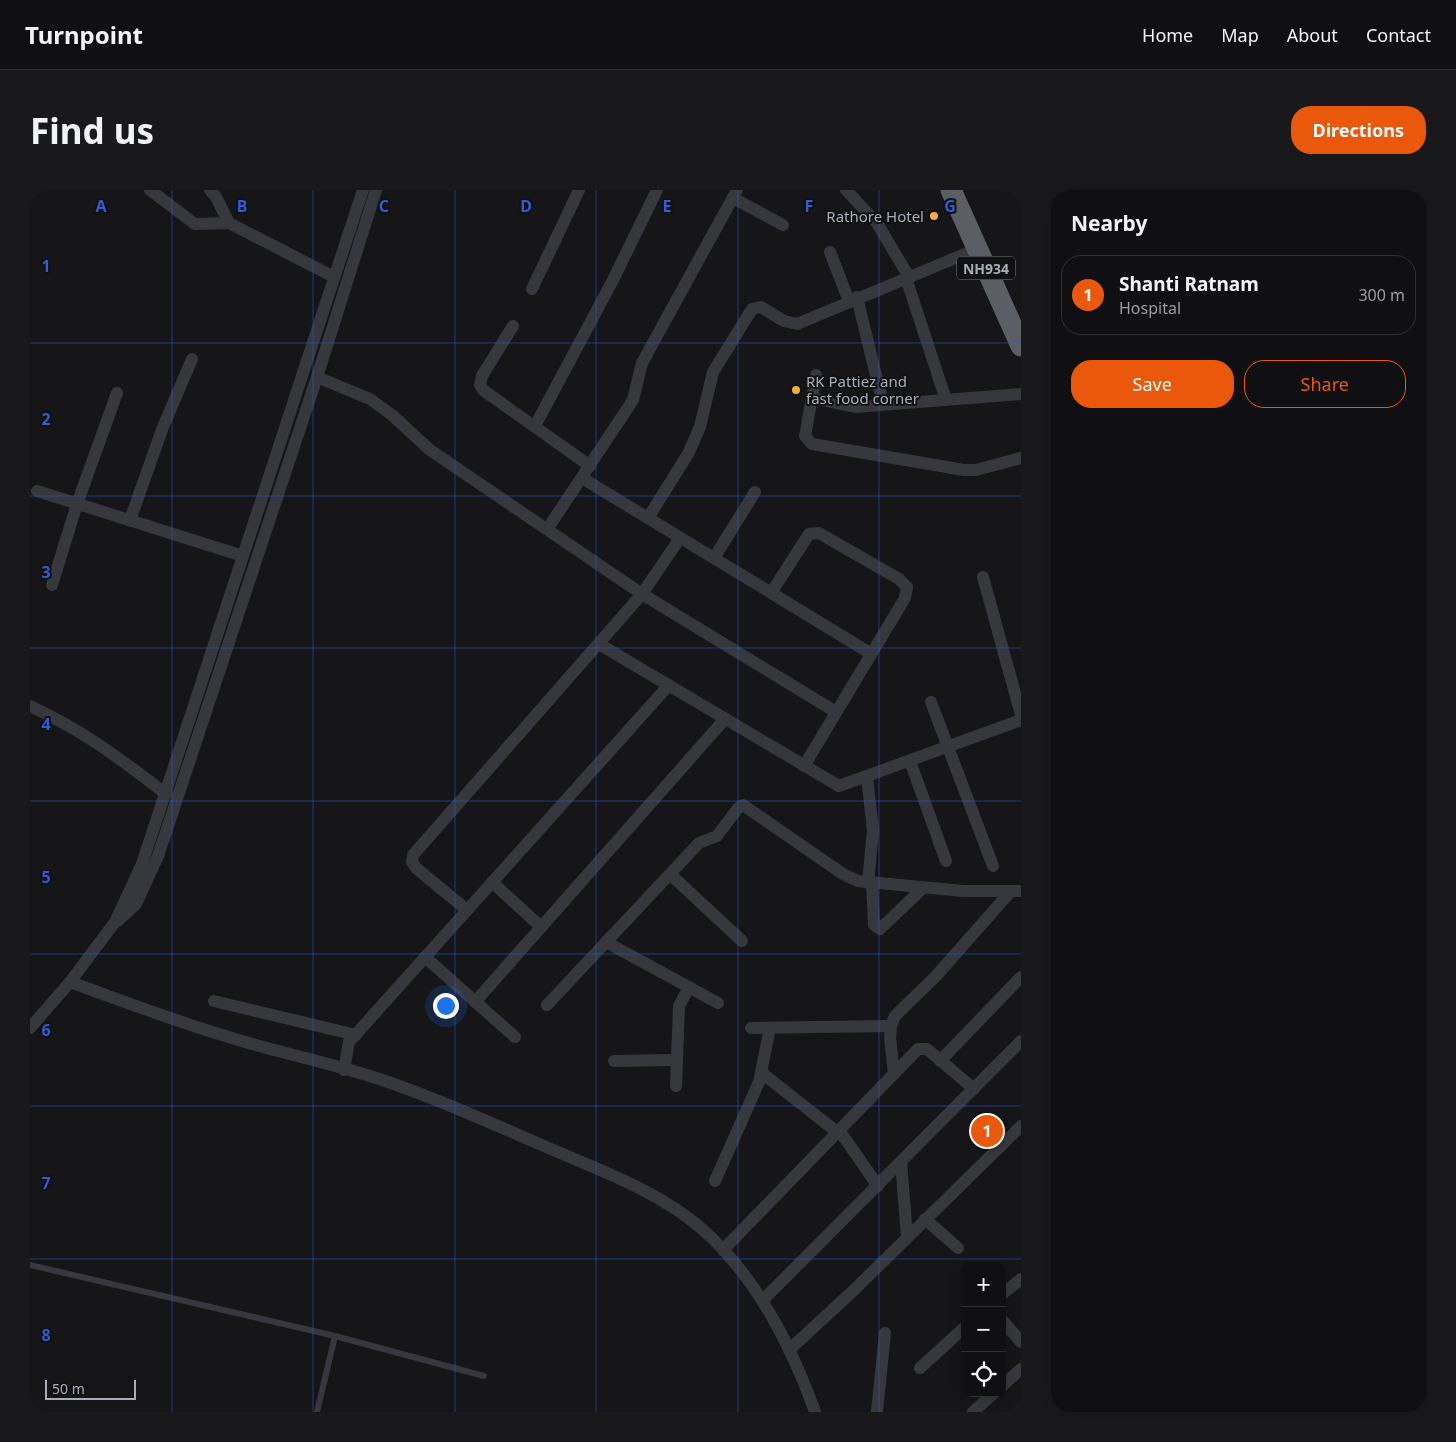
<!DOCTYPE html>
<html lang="en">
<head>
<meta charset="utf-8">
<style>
	body { margin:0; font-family:"Noto Sans",sans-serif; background:#19191b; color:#f1f3f6 }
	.controls { position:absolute; right:15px; bottom:15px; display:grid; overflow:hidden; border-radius:10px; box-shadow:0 2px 12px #0003 }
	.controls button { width:45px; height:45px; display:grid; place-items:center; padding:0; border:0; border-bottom:1px solid #303032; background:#101012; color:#f1f3f6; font:25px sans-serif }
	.scale { position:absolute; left:15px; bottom:12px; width:91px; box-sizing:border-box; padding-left:5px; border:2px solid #a8adb8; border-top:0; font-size:14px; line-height:18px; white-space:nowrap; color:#a8adb8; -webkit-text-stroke:4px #111113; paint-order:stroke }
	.you { position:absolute; left:415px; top:815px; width:18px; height:18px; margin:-12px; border:4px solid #fff; border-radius:50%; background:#1a73e8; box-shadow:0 0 0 8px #1a73e833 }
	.badge { display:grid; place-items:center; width:32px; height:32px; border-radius:50%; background:#ea580c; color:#fff; font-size:16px; font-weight:700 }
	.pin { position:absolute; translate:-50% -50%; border:2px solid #fff; box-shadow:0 1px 5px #0006 }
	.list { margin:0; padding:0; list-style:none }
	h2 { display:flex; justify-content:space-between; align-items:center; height:65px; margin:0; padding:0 20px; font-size:21px }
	h2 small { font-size:16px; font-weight:400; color:#9c9d9f }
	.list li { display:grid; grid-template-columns:32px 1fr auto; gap:15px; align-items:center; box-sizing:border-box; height:80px; margin:0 10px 10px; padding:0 10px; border:1px solid #303032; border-radius:20px }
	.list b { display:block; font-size:19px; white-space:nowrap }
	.list p { margin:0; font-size:16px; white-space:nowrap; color:#9c9d9f }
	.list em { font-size:16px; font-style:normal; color:#9c9d9f }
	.actions { display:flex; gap:10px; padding:15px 20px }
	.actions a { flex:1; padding:11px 0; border:1px solid #ea580c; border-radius:20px; text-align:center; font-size:18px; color:#ea580c }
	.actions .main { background:#ea580c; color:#fff }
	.icon { flex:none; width:28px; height:28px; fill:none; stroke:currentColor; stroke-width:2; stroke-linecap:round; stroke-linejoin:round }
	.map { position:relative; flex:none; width:991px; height:1222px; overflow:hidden; border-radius:20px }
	header { display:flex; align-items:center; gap:30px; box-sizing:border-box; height:70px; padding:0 25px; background:#101012; border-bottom:1px solid #303032 }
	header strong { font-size:24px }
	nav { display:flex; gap:28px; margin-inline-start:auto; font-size:18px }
	.intro { display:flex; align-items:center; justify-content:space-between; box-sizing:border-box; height:120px; padding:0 30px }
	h1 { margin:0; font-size:35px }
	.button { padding:12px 22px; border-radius:20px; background:#ea580c; color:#fff; font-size:18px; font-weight:700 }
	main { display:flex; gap:30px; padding:0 30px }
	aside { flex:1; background:#101012; border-radius:20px; box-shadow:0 2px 12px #0003 }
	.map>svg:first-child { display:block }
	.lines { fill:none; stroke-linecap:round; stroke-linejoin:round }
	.service { stroke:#37383d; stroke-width:6 }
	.minor { stroke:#37383d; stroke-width:12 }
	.trunk { stroke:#5b5e65; stroke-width:21 }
	.grid { fill:none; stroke:#325cd3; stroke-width:1; stroke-opacity:0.55 }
	.poi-dot { fill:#f2b134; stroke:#111113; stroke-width:2 }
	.labels { text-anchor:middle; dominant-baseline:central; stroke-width:4; stroke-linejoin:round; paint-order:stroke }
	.shield { fill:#111113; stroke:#7b7e86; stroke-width:1 }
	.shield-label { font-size:14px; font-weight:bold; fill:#a8adb8 }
	.poi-label { font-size:15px; fill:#a8adb8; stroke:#111113; text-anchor:end }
	.grid-label { font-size:16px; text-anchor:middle; font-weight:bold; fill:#325cd3; stroke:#111113; stroke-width:4; stroke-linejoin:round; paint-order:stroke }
</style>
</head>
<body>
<header>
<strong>Turnpoint</strong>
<nav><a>Home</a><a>Map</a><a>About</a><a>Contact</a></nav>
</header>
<div class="intro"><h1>Find us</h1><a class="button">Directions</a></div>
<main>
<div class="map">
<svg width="991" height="1222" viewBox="0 0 991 1222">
	<rect width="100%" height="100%" fill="#161618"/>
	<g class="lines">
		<!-- service -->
		<g class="service">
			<path d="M0 1075 305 1146 454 1186"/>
			<path d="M287 1222 305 1146"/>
		</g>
		<!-- minor -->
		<g class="minor">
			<path d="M120 0 165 34 199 33 304 87"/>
			<path d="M180 0 186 7 199 33"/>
			<path d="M816 0 847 33 879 87"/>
			<path d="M703 8 753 35"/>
			<path d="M800 62 819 111"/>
			<path d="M876 88 916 210"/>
			<path d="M502 99 549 0"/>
			<path d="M827 107 853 214"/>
			<path d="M483 136 452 186 450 195 453 200 560 276"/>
			<path d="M786 185 775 246 782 254 934 280H946L991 268"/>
			<path d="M287 187 340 209 362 225 400 260 612 404 806 522"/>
			<path d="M782 208 825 217 991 204"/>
			<path d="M505 236 583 90 627 0"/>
			<path d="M552 288 840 463"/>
			<path d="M7 301 213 366"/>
			<path d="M618 328 658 264 670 237 683 182 722 119 731 117 754 131 767 134 947 59"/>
			<path d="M100 330 133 237 162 169"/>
			<path d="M518 338 603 210 612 173 707 0"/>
			<path d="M684 368 725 302"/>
			<path d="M953 387 991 525"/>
			<path d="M22 395 47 314 87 203"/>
			<path d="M741 403 779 344 789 343 869 389 877 397 875 408 774 576"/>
			<path d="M569 454 809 596 991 530"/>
			<path d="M901 512 963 676"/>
			<path d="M0 516C52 540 91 569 136 604"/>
			<path d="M880 571 916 671"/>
			<path d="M837 587 843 640 838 693"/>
			<path d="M640 684 712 751"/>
			<path d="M462 692 511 737"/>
			<path d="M842 693 844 735 850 739 893 698"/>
			<path d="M437 720 386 678 382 672 383 665 612 404 650 348"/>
			<path d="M88 731 106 714 128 666 287 187 346 0"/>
			<path d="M576 752 688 813"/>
			<path d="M395 767 485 847"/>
			<path d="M40 792C93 811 147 832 202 848 253 864 307 874 358 892 414 911 467 936 521 959 572 981 630 1002 672 1039 727 1087 761 1155 785 1222"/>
			<path d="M184 811 326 845"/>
			<path d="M445 812 695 529"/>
			<path d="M517 815 669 653 687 646 708 618 713 615 813 684 828 691 933 701H991"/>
			<path d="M0 838 40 792 85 732 112 674 333 0"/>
			<path d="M721 838 861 836"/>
			<path d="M584 871 647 870"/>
			<path d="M910 871 991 787"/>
			<path d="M314 880 319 852 639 495"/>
			<path d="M732 883 807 942"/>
			<path d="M864 883 860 848 861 836 865 826 906 786 981 701"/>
			<path d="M646 896 649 816 659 797"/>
			<path d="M809 940 848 996"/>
			<path d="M871 972 877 1047"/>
			<path d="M685 991 729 892 740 838"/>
			<path d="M895 1029 928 1058"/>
			<path d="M693 1060 888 859H897L944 899"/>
			<path d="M972 1104 991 1089"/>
			<path d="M732 1111 991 851"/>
			<path d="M972 1130 991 1152"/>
			<path d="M759 1160 824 1100 991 936"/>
			<path d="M890 1178 935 1137"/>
			<path d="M972 1196 991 1179"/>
			<path d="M847 1222 855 1143"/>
			<path d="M943 1222 964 1203"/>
		</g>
		<!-- trunk -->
		<path class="trunk" d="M921 0 991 156"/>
	</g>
	<!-- grid -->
	<path class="grid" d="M142 0V1222M283 0V1222M425 0V1222M566 0V1222M708 0V1222M849 0V1222M0 153H991M0 306H991M0 458H991M0 611H991M0 764H991M0 916H991M0 1069H991"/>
	<!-- markers -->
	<g class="poi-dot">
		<circle cx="904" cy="26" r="5"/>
		<circle cx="766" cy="200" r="5"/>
	</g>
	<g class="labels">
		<!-- shield labels -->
		<rect class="shield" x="927" y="66.5" width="58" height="23" rx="4"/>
		<g class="shield-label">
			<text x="956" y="78">NH934</text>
		</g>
		<!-- poi labels -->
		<g class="poi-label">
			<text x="894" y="26">Rathore Hotel</text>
			<text x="776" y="191" text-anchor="start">RK Pattiez and<tspan x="776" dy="17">fast food corner</tspan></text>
		</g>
	</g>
	<g class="grid-label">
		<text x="71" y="22">A</text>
		<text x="212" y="22">B</text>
		<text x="354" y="22">C</text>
		<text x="496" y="22">D</text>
		<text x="637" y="22">E</text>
		<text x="779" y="22">F</text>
		<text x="920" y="22">G</text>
		<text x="16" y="82">1</text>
		<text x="16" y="235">2</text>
		<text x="16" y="388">3</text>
		<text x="16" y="540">4</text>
		<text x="16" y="693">5</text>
		<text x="16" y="846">6</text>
		<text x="16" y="999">7</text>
		<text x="16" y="1151">8</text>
	</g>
</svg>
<div class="controls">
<button>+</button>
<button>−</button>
<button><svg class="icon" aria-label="locate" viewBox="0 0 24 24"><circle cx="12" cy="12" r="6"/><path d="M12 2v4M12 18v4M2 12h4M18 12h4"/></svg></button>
</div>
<div class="scale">50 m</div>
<div class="you"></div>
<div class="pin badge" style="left:957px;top:941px">1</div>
</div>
<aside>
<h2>Nearby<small></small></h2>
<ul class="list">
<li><span class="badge">1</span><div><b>Shanti Ratnam</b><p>Hospital</p></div><em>300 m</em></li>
</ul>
<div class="actions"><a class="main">Save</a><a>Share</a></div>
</aside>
</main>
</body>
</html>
